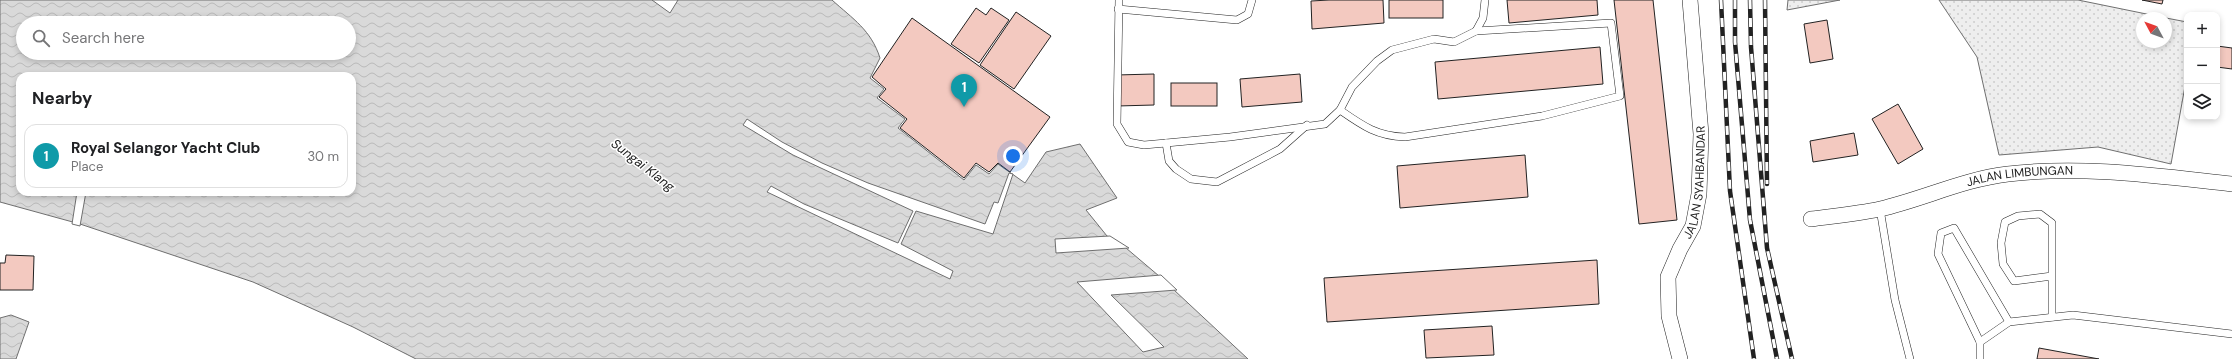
<!DOCTYPE html>
<html lang="en">
<head>
<meta charset="utf-8">
<style>
	body { margin:0; font-family:"DM Sans",sans-serif; background:#f2f2f2; color:#202124 }
	.controls { position:absolute; right:12px; top:12px; display:grid; overflow:hidden; border-radius:8px; box-shadow:0 2px 6px #0003 }
	.controls button { width:36px; height:36px; display:grid; place-items:center; padding:0; border:0; border-bottom:1px solid #e0e0e0; background:#fff; color:#202124; font:20px sans-serif }
	.compass { position:absolute; left:2136px; top:12px; width:36px; height:36px; border-radius:50%; background:#fff; box-shadow:0 2px 6px #0003; rotate:311deg }
	.you { position:absolute; left:1013px; top:156px; width:14px; height:14px; margin:-10px; border:3px solid #fff; border-radius:50%; background:#1a73e8; box-shadow:0 0 0 6px #1a73e833 }
	.badge { display:grid; place-items:center; width:26px; height:26px; border-radius:50%; background:#c62828; color:#fff; font-size:13px; font-weight:700 }
	.pin { position:absolute; translate:-50% -33px; filter:drop-shadow(0 1px 2px #0008) }
	.pin::after { content:''; position:absolute; top:21px; width:14px; height:12px; background:inherit; clip-path:polygon(0 0,100% 0,50% 100%) }
	.list { margin:0; padding:0; list-style:none }
	h2 { display:flex; justify-content:space-between; align-items:center; height:52px; margin:0; padding:0 16px; font-size:17px }
	h2 small { font-size:13px; font-weight:400; color:#757577 }
	.list li { display:grid; grid-template-columns:26px 1fr auto; gap:12px; align-items:center; box-sizing:border-box; height:64px; margin:0 8px 8px; padding:0 8px; border:1px solid #e0e0e0; border-radius:12px }
	.list b { display:block; font-size:15px; white-space:nowrap }
	.list p { margin:0; font-size:13px; white-space:nowrap; color:#757577 }
	.list em { font-size:13px; font-style:normal; color:#757577 }
	.icon { flex:none; width:22px; height:22px; fill:none; stroke:currentColor; stroke-width:2; stroke-linecap:round; stroke-linejoin:round }
	.map { position:relative; flex:none; width:2232px; height:359px; overflow:hidden }
	.search { position:absolute; background:#fff; box-shadow:0 2px 6px #0003; left:16px; top:16px; width:340px; height:44px; display:flex; align-items:center; gap:10px; box-sizing:border-box; padding:0 14px; border-radius:22px; color:#757577; font-size:15px }
	.panel { position:absolute; background:#fff; box-shadow:0 2px 6px #0003; left:16px; top:72px; width:340px; height:124px; border-radius:12px }
	.map>svg:first-child { display:block }
	.grass { fill:url(#grass-dots); stroke:#6f6f6f }
	.water { fill:url(#water-waves); stroke:#6f6f6f; fill-rule:evenodd }
	.pier { fill:#fff; stroke:#6f6f6f }
	.building { fill:#f3c9c0; stroke:#222 }
	.lines { fill:none; stroke-linecap:round; stroke-linejoin:round }
	.service-casing { stroke:#222; stroke-width:8 }
	.minor-casing { stroke:#222; stroke-width:16 }
	.service { stroke:#fff; stroke-width:7 }
	.minor { stroke:#fff; stroke-width:15 }
	.rail-casing { stroke:#222; stroke-width:4.5 }
	.rail { stroke:#fff; stroke-width:3; stroke-dasharray:9; stroke-linecap:butt }
	.labels { text-anchor:middle; dominant-baseline:central; stroke-width:3; stroke-linejoin:round; paint-order:stroke }
	.street-label { font-size:12px; fill:#222; stroke:#fff }
	.water-label { font-size:13px; font-style:italic; fill:#222; stroke:#fff }
</style>
</head>
<body>
<div class="map">
<svg width="2232" height="359" viewBox="0 0 2232 359">
	<defs>
		<pattern id="grass-dots" width="8" height="8" patternUnits="userSpaceOnUse"><rect width="8" height="8" fill="#eee"/><path d="M2 2h.1M6 6h.1" fill="none" stroke="#ccc" stroke-width="1.8" stroke-linecap="round"/></pattern>
		<pattern id="water-waves" width="16" height="10" patternUnits="userSpaceOnUse"><rect width="16" height="10" fill="#d9d9d9"/><path d="M0 5q4-4 8 0t8 0" fill="none" stroke="#bababa"/></pattern>
	</defs>
	<rect width="100%" height="100%" fill="#fff"/>
	<!-- grass -->
	<g class="grass">
		<path d="M1788 0H1840L1787 10Z"/>
		<path d="M1939 0H2078L2166 18H2142V42H2166V18L2187 22V75L2171 164 2098 147 1999 155 1977 57Z"/>
	</g>
	<!-- water -->
	<g class="water">
		<path d="M0 0H832C853 19 871 30 880 58L870 78 884 89 877 98 905 119 898 128 964 180 976 165 989 174 998 164 1025 183 1046 152 1080 144 1117 198 1086 210 1107 236 1126 248 1159 276 1248 359H416L353 327 253 282 80 224 0 202ZM23 23H349V53H23ZM20 76H352V192H20Z"/>
		<path d="M11 315 29 322 16 359H0V318Z"/>
	</g>
	<!-- pier -->
	<g class="pier">
		<path d="M652 0H678L670 13Z"/>
		<path d="M747 119 782 142 822 163 868 183 985 224 994 202 998 203 1009 173 1013 174 993 234 916 211 901 244 953 271 950 279 767 192 771 186 804 204 898 243 913 211 793 155 743 125Z"/>
		<path d="M77 192H86L80 226 72 224Z"/>
		<path d="M1110 236 1129 248 1056 253 1055 239Z"/>
		<path d="M1161 275 1177 290 1111 295 1164 347 1143 352 1077 282Z"/>
	</g>
	<!-- building -->
	<g class="building">
		<path d="M1329 0H1383L1384 23 1312 29 1311 1Z"/>
		<rect x="1389" y="0" width="54" height="18"/>
		<path d="M1507 0H1597L1598 15 1509 23Z"/>
		<path d="M1614 0H1653L1677 220 1639 224Z"/>
		<path d="M2142 0H2163L2162 4Z"/>
		<path d="M976 8 986 15 991 8 1009 20 979 63 951 44Z"/>
		<path d="M1016 12 1051 36 1014 89 980 65Z"/>
		<path d="M912 18 1050 117 1010 172 998 163 989 172 976 163 964 178 900 128 907 119 879 97 886 89 872 77Z"/>
		<path d="M1827 20 1833 59 1810 63 1804 24Z"/>
		<path d="M2217 46 2232 48V69L2217 67Z"/>
		<path d="M1600 47 1603 84 1438 99 1435 62Z"/>
		<path d="M1154 74V105L1117 106 1116 75Z"/>
		<path d="M1300 74 1302 102 1242 107 1240 79Z"/>
		<rect x="1171" y="83" width="46" height="23"/>
		<path d="M1898 104 1923 149 1898 164 1872 119Z"/>
		<path d="M1854 133 1858 155 1813 162 1810 141Z"/>
		<path d="M1525 155 1528 197 1400 208 1397 166Z"/>
		<path d="M6 255 34 256 33 290H0V263H5Z"/>
		<path d="M1597 260 1599 304 1327 322 1324 278Z"/>
		<path d="M1492 326 1494 355 1426 358 1424 330Z"/>
		<path d="M2039 348 2099 359H2037Z"/>
	</g>
	<g class="lines">
		<defs>
			<g id="service">
				<path d="M1119 0 1117 124 1128 142 1144 145 1166 143 1230 137 1325 124 1340 110 1352 87 1377 61 1392 50 1434 39 1454 42 1476 31 1483 18 1485 0"/>
				<path d="M1118 9 1237 20 1248 14 1252 0"/>
				<path d="M1340 110C1363 126 1377 136 1405 137L1542 116 1620 96 1611 23 1476 31"/>
				<path d="M1166 143 1169 161 1176 169 1191 179 1217 182 1280 149 1307 125"/>
				<path d="M1880 209 1895 300 1910 359"/>
				<path d="M2052 276 2014 281 2003 264 2001 243 2005 222 2018 216 2040 214 2052 223V317"/>
				<path d="M1980 342 1938 254 1941 233 1954 228 2009 322"/>
				<path d="M1980 359V342L2009 322 2073 315 2232 334"/>
			</g>
			<g id="minor">
				<path id="s1" d="M1811 219C1833 216 1857 214 1880 209 1923 199 1964 179 2008 174 2083 165 2158 176 2232 184"/>
				<path id="s2" d="M1680 359 1669 316 1668 277 1680 249 1693 226 1699 194 1701 134 1690 0"/>
			</g>
		</defs>
		<!-- service casing -->
		<use href="#service" class="service-casing"/>
		<!-- minor casing -->
		<use href="#minor" class="minor-casing"/>
		<!-- service -->
		<use href="#service" class="service"/>
		<!-- minor -->
		<use href="#minor" class="minor"/>
		<defs>
			<g id="rail">
				<path d="M1721 0 1730 191 1754 359"/>
				<path d="M1735 0V42L1750 220 1777 359"/>
				<path d="M1750 0 1751 47 1767 248 1792 359"/>
				<path d="M1765 0 1767 184"/>
			</g>
		</defs>
		<!-- rail casing -->
		<use href="#rail" class="rail-casing"/>
		<!-- rail -->
		<use href="#rail" class="rail"/>
	</g>
	<g class="labels">
		<!-- street labels -->
		<g class="street-label">
			<text stroke="none"><textPath href="#s1" startOffset="214">JALAN LIMBUNGAN</textPath></text>
			<text stroke="none"><textPath href="#s2" startOffset="184">JALAN SYAHBANDAR</textPath></text>
		</g>
		<!-- water labels -->
		<g class="water-label">
			<text transform="translate(643 165) rotate(38)">Sungai Klang</text>
		</g>
	</g>
</svg>
<div class="controls">
<button>+</button>
<button>−</button>
<button><svg class="icon" aria-label="layers" viewBox="0 0 24 24"><path d="M12 4l9 5-9 5-9-5zM3 14l9 5 9-5"/></svg></button>
</div>
<svg class="compass" viewBox="-18 -18 36 36"><path d="M0-13l5 13h-10z" fill="#e53935"/><path d="M0 13l5-13h-10z" fill="#757577"/></svg>
<div class="you"></div>
<div class="pin badge" style="left:964px;top:107px;background:#0f9aa8">1</div>
<div class="search"><svg class="icon" aria-label="search" viewBox="0 0 24 24"><circle cx="10" cy="10" r="6"/><path d="M15 15l6 6"/></svg>Search here</div>
<section class="panel">
<h2>Nearby<small></small></h2>
<ul class="list">
<li><span class="badge" style="background:#0f9aa8">1</span><div><b>Royal Selangor Yacht Club</b><p>Place</p></div><em>30 m</em></li>
</ul>
</section>
</div>
</body>
</html>
